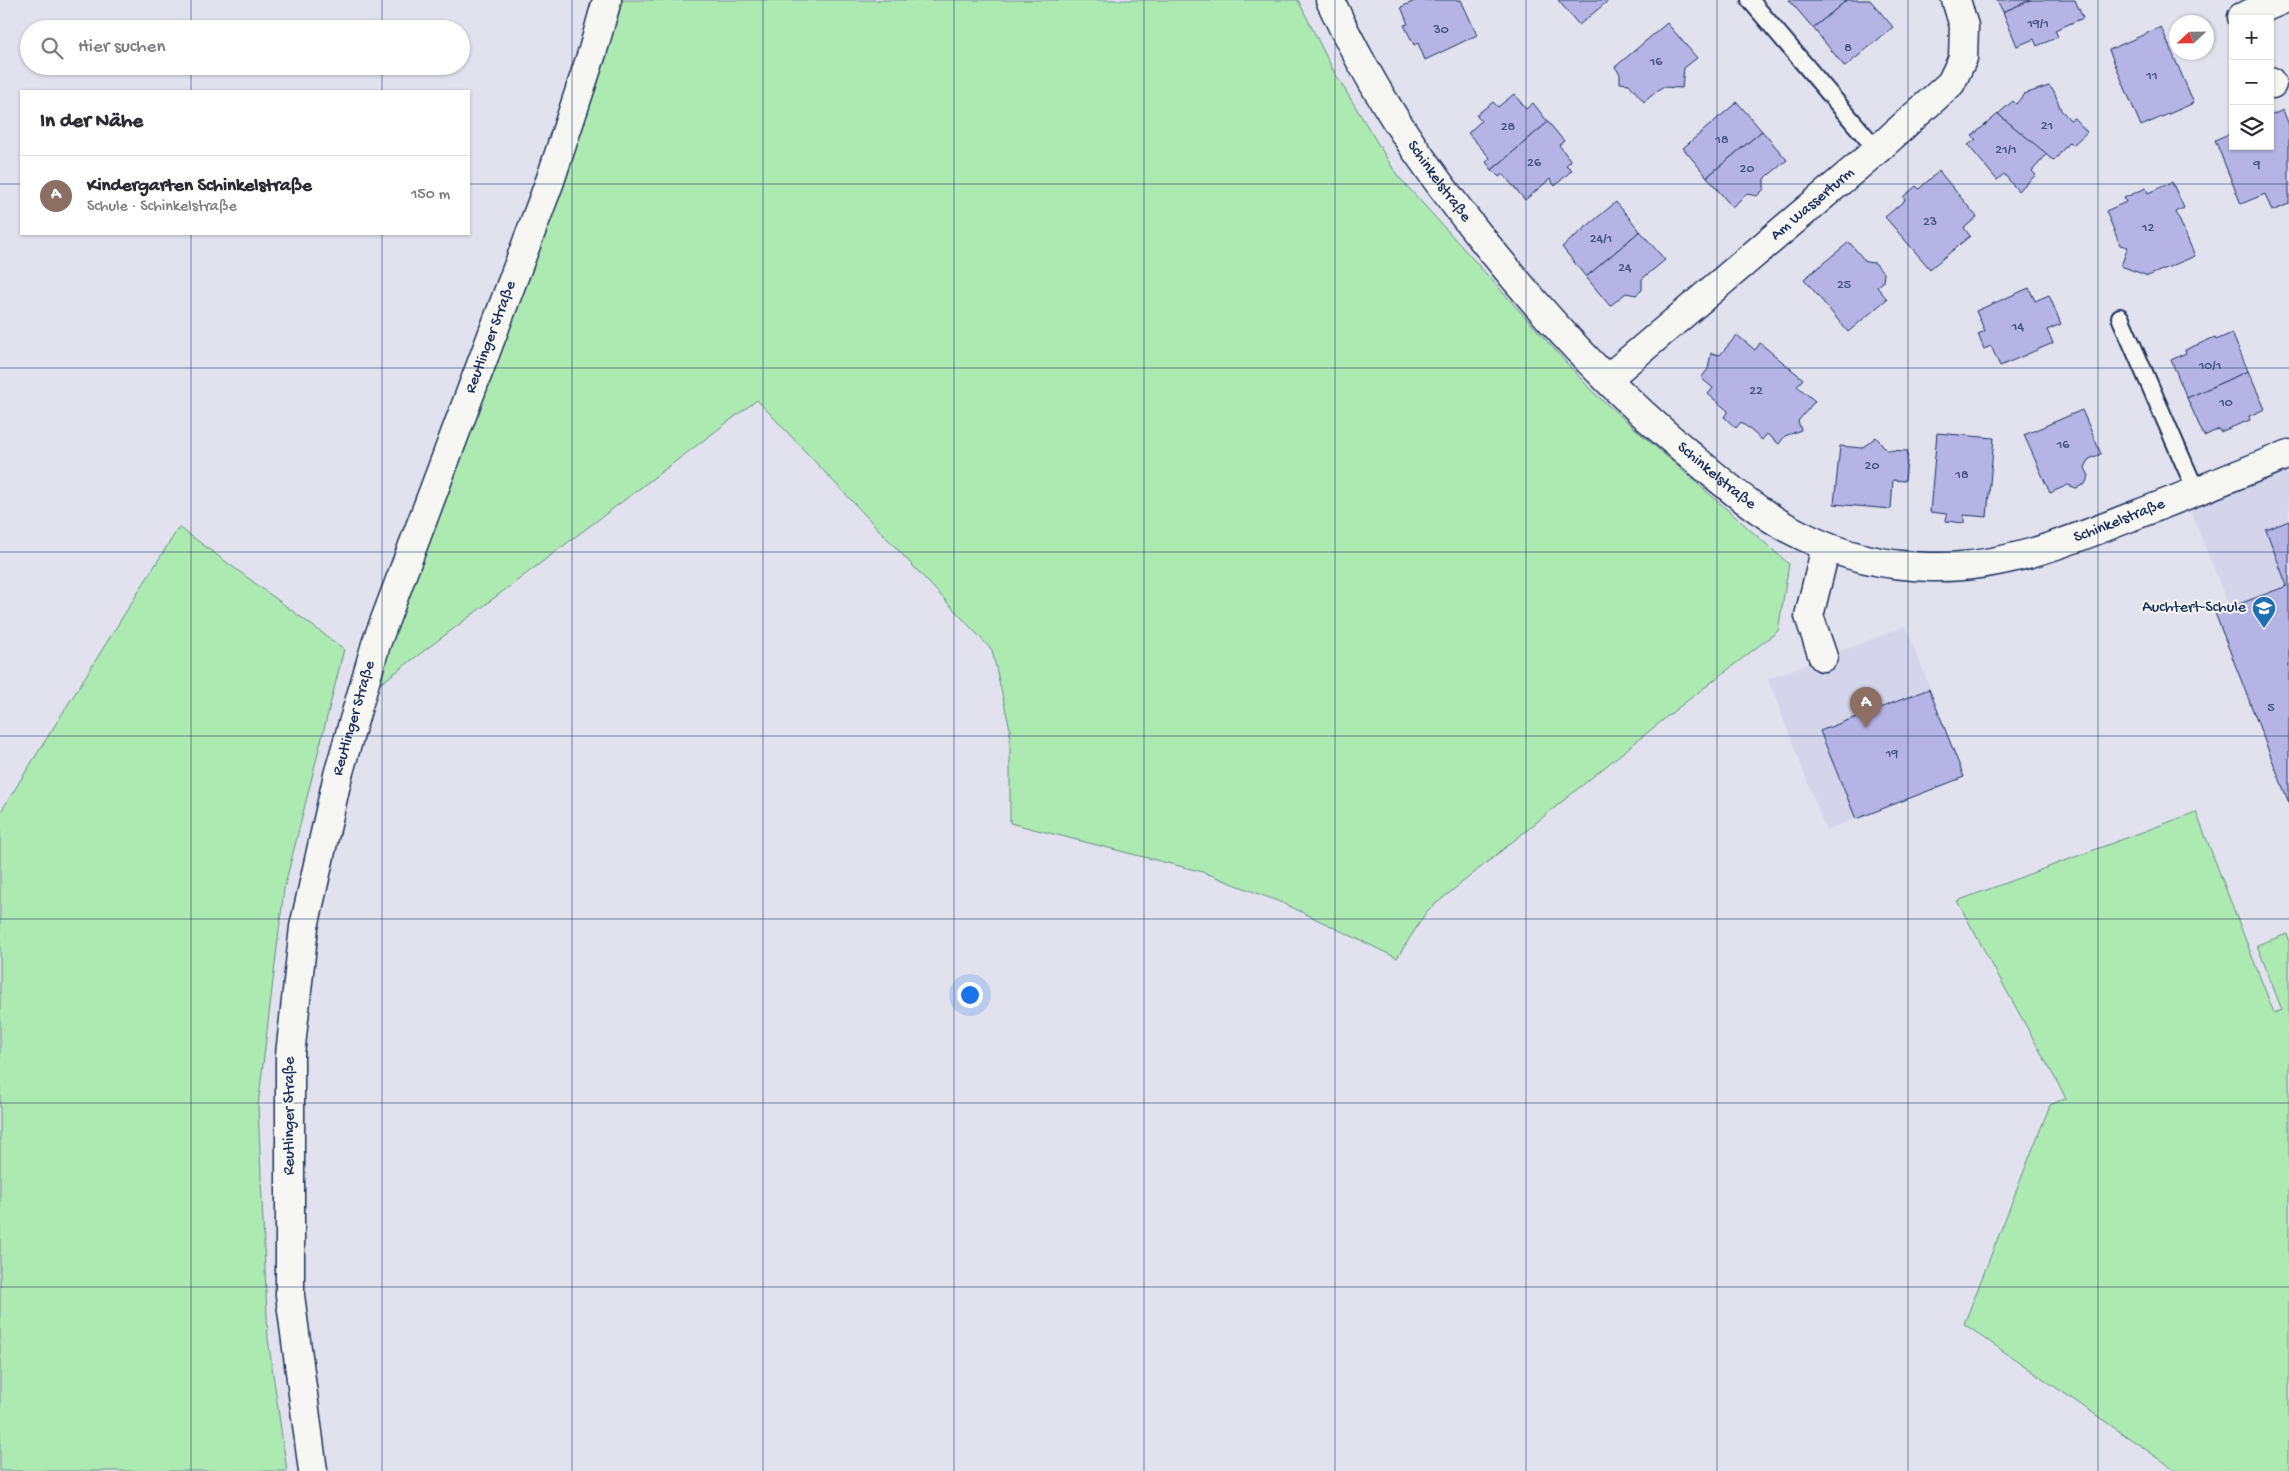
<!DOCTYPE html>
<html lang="de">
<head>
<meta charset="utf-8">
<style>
	body { margin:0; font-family:"Gochi Hand",sans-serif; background:#f7f7f7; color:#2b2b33 }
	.controls { position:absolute; right:15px; top:15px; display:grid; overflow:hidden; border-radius:0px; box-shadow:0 1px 4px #0004 }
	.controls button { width:45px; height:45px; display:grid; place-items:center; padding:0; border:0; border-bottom:1px solid #e1e1e2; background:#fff; color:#2b2b33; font:25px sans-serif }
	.compass { position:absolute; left:2169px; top:15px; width:45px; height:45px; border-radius:50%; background:#fff; box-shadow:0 1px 4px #0004; rotate:248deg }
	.you { position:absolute; left:969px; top:994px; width:18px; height:18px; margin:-12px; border:4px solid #fff; border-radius:50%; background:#1a73e8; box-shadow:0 0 0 8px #1a73e833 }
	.badge { display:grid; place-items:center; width:32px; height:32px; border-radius:50%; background:#2563eb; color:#fff; font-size:16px; font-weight:700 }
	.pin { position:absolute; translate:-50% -41px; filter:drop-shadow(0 1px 2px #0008) }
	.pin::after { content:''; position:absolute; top:26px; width:18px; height:15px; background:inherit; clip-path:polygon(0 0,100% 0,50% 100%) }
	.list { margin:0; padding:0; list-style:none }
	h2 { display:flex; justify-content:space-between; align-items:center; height:65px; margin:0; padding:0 20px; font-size:21px }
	h2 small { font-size:16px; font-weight:400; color:#7c7c81 }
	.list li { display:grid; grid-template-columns:32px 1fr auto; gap:15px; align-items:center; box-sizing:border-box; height:80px; padding:0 20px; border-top:1px solid #e1e1e2 }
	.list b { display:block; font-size:19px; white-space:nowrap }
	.list p { margin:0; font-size:16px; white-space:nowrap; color:#7c7c81 }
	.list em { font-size:16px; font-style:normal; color:#7c7c81 }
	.icon { flex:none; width:28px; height:28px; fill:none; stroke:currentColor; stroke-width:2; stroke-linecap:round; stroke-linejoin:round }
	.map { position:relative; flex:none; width:2289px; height:1471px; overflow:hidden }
	.search { position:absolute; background:#fff; box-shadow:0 1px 4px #0004; left:20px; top:20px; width:450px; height:55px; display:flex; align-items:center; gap:12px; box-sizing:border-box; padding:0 18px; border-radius:28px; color:#7c7c81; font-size:19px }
	.panel { position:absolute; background:#fff; box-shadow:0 1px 4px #0004; left:20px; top:90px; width:450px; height:145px; border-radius:0px }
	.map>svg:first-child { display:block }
	.built { fill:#d4d4eb }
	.green { fill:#adeab1; stroke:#648c88 }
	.building { fill:#b5b4e5; stroke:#1b2f5e }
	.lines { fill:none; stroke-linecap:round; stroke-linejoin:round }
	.lane-casing { stroke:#1b2f5e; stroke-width:20 }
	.street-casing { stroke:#1b2f5e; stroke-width:31 }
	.secondary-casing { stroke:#1b2f5e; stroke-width:31 }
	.lane { stroke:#f6f6f2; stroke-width:16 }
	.street { stroke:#f6f6f2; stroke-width:28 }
	.secondary { stroke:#f6f6f2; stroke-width:28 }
	.grid { fill:none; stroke:#1b2f5e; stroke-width:1; stroke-opacity:0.55 }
	.labels { text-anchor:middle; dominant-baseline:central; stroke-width:4; stroke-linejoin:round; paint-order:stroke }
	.number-label { font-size:14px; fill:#425080 }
	.street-label { font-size:16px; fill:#1b2f5e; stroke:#f6f6f2 }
	.poi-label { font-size:16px; fill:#1b2f5e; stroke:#f6f6f2; text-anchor:end }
</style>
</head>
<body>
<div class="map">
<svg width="2289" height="1471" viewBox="0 0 2289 1471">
	<rect width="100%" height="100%" fill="#e2e2ee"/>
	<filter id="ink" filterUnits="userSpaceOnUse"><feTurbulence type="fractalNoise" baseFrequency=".02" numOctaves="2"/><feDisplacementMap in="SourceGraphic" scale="10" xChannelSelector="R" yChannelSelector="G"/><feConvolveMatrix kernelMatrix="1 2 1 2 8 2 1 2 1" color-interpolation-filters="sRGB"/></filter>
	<g filter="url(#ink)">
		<!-- built -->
		<g class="built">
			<path d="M2289 462V755L2187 502Z"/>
			<path d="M1906 626 1964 777 1826 830 1768 679Z"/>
		</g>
		<!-- green -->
		<g class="green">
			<path d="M607 0H1298L1333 70 1397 175 1592 391 1789 564 1778 631 1674 711 1427 911 1397 958 1285 904 1203 872 1010 823V729L992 650 757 400 380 684 376 645Z"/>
			<path d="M179 527 344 649 284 889 258 1106 268 1339 287 1471H0V813Z"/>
			<path d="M2196 812 2274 1013 2282 1010 2257 945 2287 934 2289 940V1471H2177L1964 1324 2050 1105 2066 1098 1957 901Z"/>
		</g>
		<!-- building -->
		<g class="building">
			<path d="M1417 0H1461L1477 35 1425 60 1418 43 1414 45 1404 25 1408 24 1401 7Z"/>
			<path d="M1558 0H1609L1579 25Z"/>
			<path d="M1789 0H1847L1813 28Z"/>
			<path d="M1847 0H1870L1893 27 1845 67 1813 28Z"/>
			<path d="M1997 0H2031L2003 12Z"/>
			<path d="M2031 0H2075L2083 18 2055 30 2058 37 2037 46 2034 39 2017 46 2003 12Z"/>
			<path d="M1667 23 1697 58 1684 68 1682 88 1662 87 1644 102 1629 84 1620 83V74L1615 67Z"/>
			<path d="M2161 27 2194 103 2141 126 2109 50Z"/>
			<path d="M2049 86 2054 91 2061 110 2070 120 2074 118 2087 132 2073 145 2069 142 2054 161 1998 114 2013 101 2016 104 2024 94Z"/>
			<path d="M1514 94 1526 109 1533 103 1548 122 1492 170 1486 162 1490 158 1468 133 1481 121 1476 115 1493 102 1498 107Z"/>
			<path d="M1737 102 1762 131 1707 177 1683 148Z"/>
			<path d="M2283 110 2289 125V204L2272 211 2265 194 2241 204 2215 140 2233 132V146H2270V116Z"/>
			<path d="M1998 114 2047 154 2032 171 2036 175 2018 191 2004 174 1997 180 1968 145 1976 139 1972 136Z"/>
			<path d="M1548 122 1564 141 1559 145 1571 161 1566 165 1572 170 1555 186 1550 179 1525 200 1503 174 1499 177 1492 170Z"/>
			<path d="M1762 131 1787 160 1764 179V189L1757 196 1747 194 1732 207 1707 177Z"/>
			<path d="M1939 171 1977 217 1964 228 1970 236 1930 269 1885 217 1905 200 1903 197 1916 186 1919 189Z"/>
			<path d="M2172 182 2184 208 2176 212 2195 256 2148 276 2121 266 2128 247 2120 245 2106 211 2126 202 2124 198 2146 188 2148 193Z"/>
			<path d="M1616 202 1640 231 1586 277 1562 247Z"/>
			<path d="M1640 231 1665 260 1642 279V290L1636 295 1626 293 1610 306 1586 277Z"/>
			<path d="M1849 242 1866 262 1875 263 1884 273 1883 282 1877 287 1887 299 1848 332 1804 279Z"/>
			<path d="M2029 288 2035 301 2049 295 2061 324 2047 330 2053 343 2000 366 1991 346 1984 349 1978 334 1985 331 1976 311Z"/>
			<path d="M2232 333 2248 371 2187 398 2171 360 2186 353 2185 350 2215 337 2216 340Z"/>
			<path d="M1737 335 1755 350 1760 343 1803 379 1797 386 1815 401 1798 421 1801 430 1785 436 1779 444 1767 434 1762 440 1741 422 1736 428 1724 417 1728 411 1708 394 1713 388 1701 378 1708 369 1711 353 1720 355Z"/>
			<path d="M2248 371 2265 409 2249 416 2250 420 2220 432 2219 429 2204 436 2187 398Z"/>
			<path d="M2082 410 2101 454 2089 459 2085 468 2089 476 2085 484 2076 488 2068 485 2050 493 2024 435Z"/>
			<path d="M1937 433 1994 438 1987 517 1964 515V523L1946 521 1947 514 1930 512Z"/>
			<path d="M1876 437 1887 450 1908 451 1905 481 1893 480 1891 509 1834 504 1840 446 1862 448Z"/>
			<path d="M2289 521V803L2215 613 2287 586 2266 530Z"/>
			<path d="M1929 689 1964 777 1856 819 1820 731Z"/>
		</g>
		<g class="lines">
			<defs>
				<g id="lane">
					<path d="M1750 0 1877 150"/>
					<path d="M2120 317 2196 491"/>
				</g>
				<g id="street">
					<path id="s1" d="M1330 0C1370 89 1425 169 1487 245 1548 321 1614 392 1689 454 1724 484 1762 517 1805 537 1843 556 1887 566 1930 567 2002 569 2068 542 2133 516 2185 496 2237 475 2289 454"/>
					<path d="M2242 17 2282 0"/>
					<path d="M2270 81 2272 84"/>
					<path id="s2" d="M1607 379 1877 150 1951 83 1963 58 1964 26 1956 0"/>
					<path d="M1823 657 1809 616 1826 547"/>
				</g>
				<g id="secondary">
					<path id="s3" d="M313 1471 290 1295V1055L304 927 338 775 376 644 550 181 593 50 607 0"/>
				</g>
			</defs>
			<!-- lane casing -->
			<use href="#lane" class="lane-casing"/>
			<!-- street casing -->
			<use href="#street" class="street-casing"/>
			<!-- secondary casing -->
			<use href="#secondary" class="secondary-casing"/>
			<!-- lane -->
			<use href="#lane" class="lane"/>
			<!-- street -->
			<use href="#street" class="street"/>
			<!-- secondary -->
			<use href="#secondary" class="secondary"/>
		</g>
	</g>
	<!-- grid -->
	<path class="grid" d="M191 0V29M382 0V29M572 0V1471M763 0V1471M954 0V1471M1144 0V1471M1335 0V1471M1526 0V1471M1717 0V1471M1908 0V1471M2098 0V1471M191 66V91M382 66V91M0 184H21M469 184H2289M191 234V1471M382 234V1471M0 368H2289M0 552H2289M0 736H2289M0 919H2289M0 1103H2289M0 1287H2289"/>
	<!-- icons -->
	<defs>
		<symbol id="school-pin" viewBox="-11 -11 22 30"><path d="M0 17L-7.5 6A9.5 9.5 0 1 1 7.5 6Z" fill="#1f6fb2" stroke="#f6f6f2"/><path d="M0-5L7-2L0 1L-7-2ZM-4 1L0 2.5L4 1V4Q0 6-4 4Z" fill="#fff"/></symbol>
	</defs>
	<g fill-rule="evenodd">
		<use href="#school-pin" x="2250" y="594" width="28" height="38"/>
	</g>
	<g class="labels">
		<!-- number labels -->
		<g class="number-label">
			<text x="2038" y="24">19/1</text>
			<text x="1441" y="30">30</text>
			<text x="1848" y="48">8</text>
			<text x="1656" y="62">16</text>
			<text x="2152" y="76">11</text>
			<text x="2047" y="126">21</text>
			<text x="1508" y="127">28</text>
			<text x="1722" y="140">18</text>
			<text x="2006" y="150">21/1</text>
			<text x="1534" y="163">26</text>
			<text x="2257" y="165">9</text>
			<text x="1747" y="169">20</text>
			<text x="1930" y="222">23</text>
			<text x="2148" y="228">12</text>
			<text x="1601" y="239">24/1</text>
			<text x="1625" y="268">24</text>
			<text x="1844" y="285">25</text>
			<text x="2018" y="327">14</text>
			<text x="2210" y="366">10/1</text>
			<text x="1756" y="391">22</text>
			<text x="2226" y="403">10</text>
			<text x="2063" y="445">16</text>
			<text x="1872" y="466">20</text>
			<text x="1962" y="475">18</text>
			<text x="2271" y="708">5</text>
			<text x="1892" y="754">19</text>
		</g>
		<!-- street labels -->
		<g class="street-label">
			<text stroke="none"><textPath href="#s1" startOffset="212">Schinkelstraße</textPath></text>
			<text stroke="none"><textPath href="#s2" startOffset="270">Am Wasserturm</textPath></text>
			<text stroke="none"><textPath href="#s3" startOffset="1166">Reutlinger Straße</textPath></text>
			<text stroke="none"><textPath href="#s1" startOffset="618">Schinkelstraße</textPath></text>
			<text stroke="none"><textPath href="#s1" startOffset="1052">Schinkelstraße</textPath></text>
			<text stroke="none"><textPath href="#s3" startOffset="761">Reutlinger Straße</textPath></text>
			<text transform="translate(290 1116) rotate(-90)">Reutlinger Straße</text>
		</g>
		<!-- poi labels -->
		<g class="poi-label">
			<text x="2246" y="608">Auchtert-Schule</text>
		</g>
	</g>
</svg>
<div class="controls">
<button>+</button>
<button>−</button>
<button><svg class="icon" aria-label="layers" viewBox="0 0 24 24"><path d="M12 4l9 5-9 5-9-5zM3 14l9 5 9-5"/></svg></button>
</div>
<svg class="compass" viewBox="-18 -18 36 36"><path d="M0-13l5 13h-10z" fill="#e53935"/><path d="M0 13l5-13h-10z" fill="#7c7c81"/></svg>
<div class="you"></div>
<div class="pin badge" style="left:1866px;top:728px;background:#8d6e63">A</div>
<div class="search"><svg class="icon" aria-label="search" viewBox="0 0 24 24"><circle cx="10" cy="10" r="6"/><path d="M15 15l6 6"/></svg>Hier suchen</div>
<section class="panel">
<h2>In der Nähe<small></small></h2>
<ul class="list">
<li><span class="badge" style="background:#8d6e63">A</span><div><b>Kindergarten Schinkelstraße</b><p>Schule · Schinkelstraße</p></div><em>150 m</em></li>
</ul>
</section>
</div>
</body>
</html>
